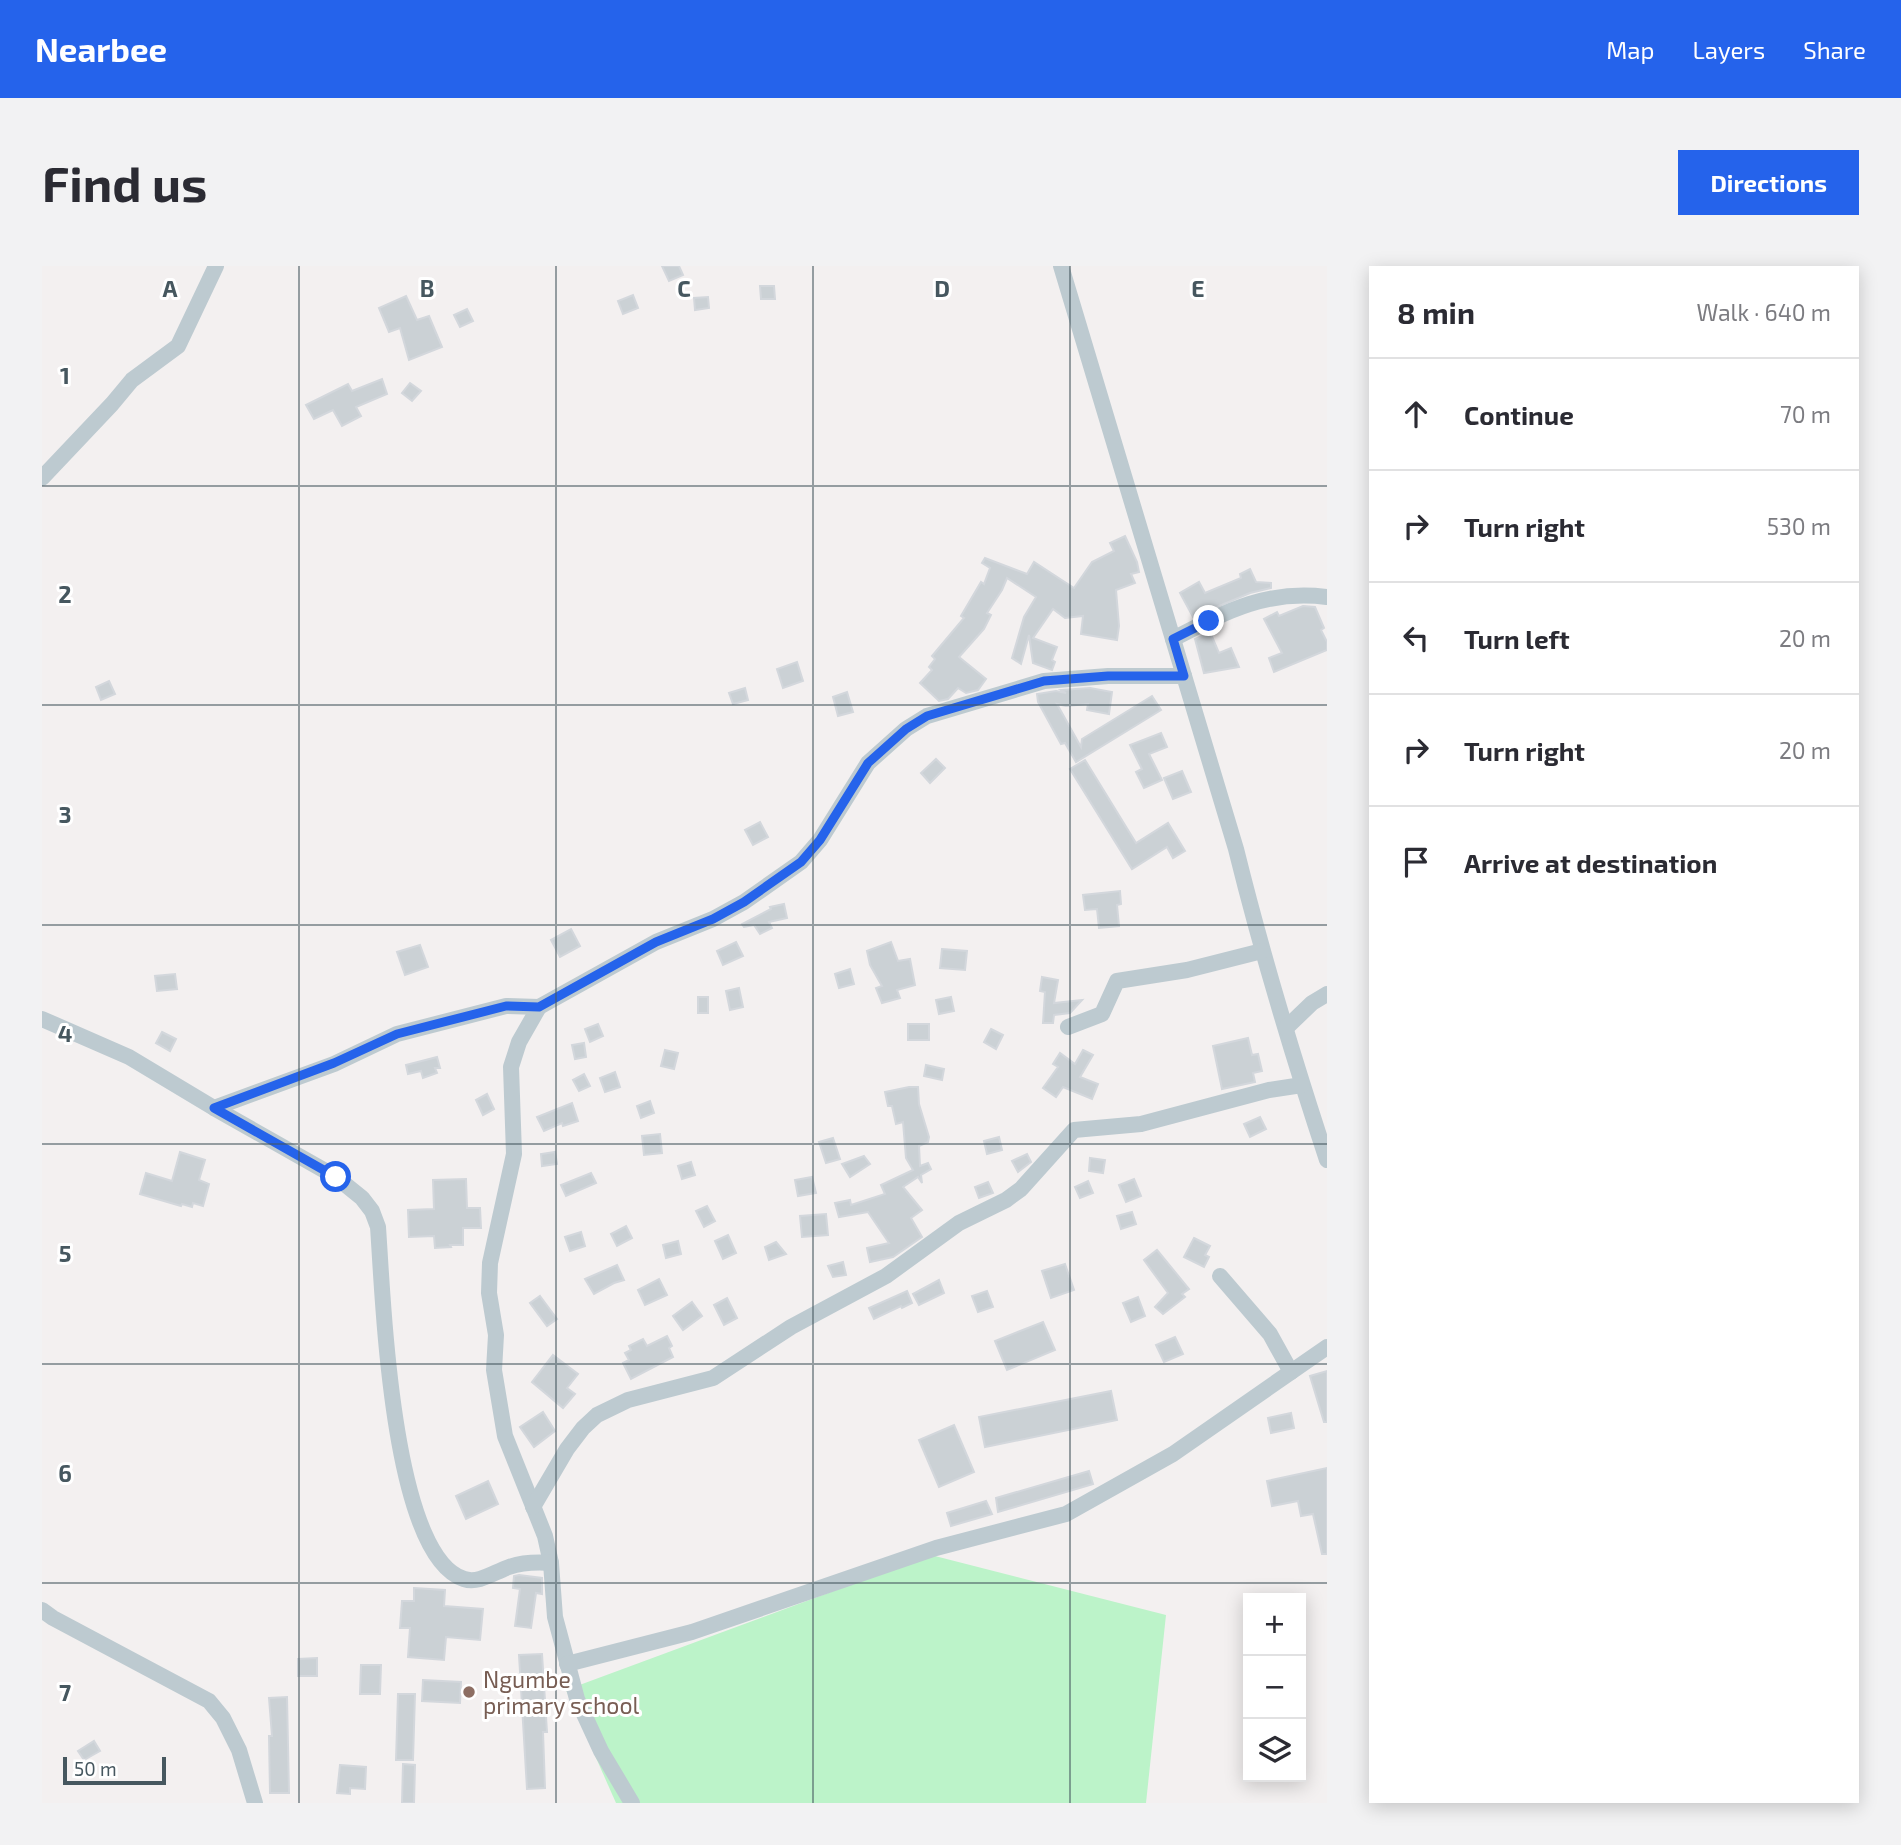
<!DOCTYPE html>
<html lang="en">
<head>
<meta charset="utf-8">
<style>
	body { margin:0; font-family:"Exo 2",sans-serif; background:#f2f2f3; color:#2b2b33 }
	.controls { position:absolute; right:21px; bottom:21px; display:grid; overflow:hidden; border-radius:0px; box-shadow:0 4px 18px #0003 }
	.controls button { width:63px; height:63px; display:grid; place-items:center; padding:0; border:0; border-bottom:2px solid #e1e1e2; background:#fff; color:#2b2b33; font:35px sans-serif }
	.scale { position:absolute; left:21px; bottom:18px; width:103px; box-sizing:border-box; padding-left:7px; border:4px solid #46575f; border-top:0; font-size:19px; line-height:24px; white-space:nowrap; color:#46575f; -webkit-text-stroke:5px #fff; paint-order:stroke }
	.stop { position:absolute; width:21px; height:21px; margin:-16px; border:5px solid #2563eb; border-radius:50%; background:#fff }
	.stop.end { background:#2563eb; border-color:#fff; box-shadow:0 2px 7px #0008 }
	.list { margin:0; padding:0; list-style:none }
	h2 { display:flex; justify-content:space-between; align-items:center; height:91px; margin:0; padding:0 28px; font-size:30px }
	h2 small { font-size:23px; font-weight:400; color:#7c7c81 }
	.list li { display:grid; grid-template-columns:46px 1fr auto; gap:21px; align-items:center; box-sizing:border-box; height:112px; padding:0 28px; border-top:2px solid #e1e1e2 }
	.list b { display:block; font-size:26px; white-space:nowrap }
	.list em { font-size:23px; font-style:normal; color:#7c7c81 }
	.icon { flex:none; width:38px; height:38px; fill:none; stroke:currentColor; stroke-width:2; stroke-linecap:round; stroke-linejoin:round }
	.map { position:relative; flex:none; width:1285px; height:1537px; overflow:hidden; border-radius:0px }
	header { display:flex; align-items:center; gap:42px; box-sizing:border-box; height:98px; padding:0 35px; background:#2563eb; color:#fff }
	header strong { font-size:33px }
	nav { display:flex; gap:38px; margin-inline-start:auto; font-size:24px }
	.intro { display:flex; align-items:center; justify-content:space-between; box-sizing:border-box; height:168px; padding:0 42px }
	h1 { margin:0; font-size:49px }
	.button { padding:18px 32px; border-radius:0px; background:#2563eb; color:#fff; font-size:24px; font-weight:700 }
	main { display:flex; gap:42px; padding:0 42px }
	aside { flex:1; background:#fff; border-radius:0px; box-shadow:0 4px 18px #0003 }
	.map>svg:first-child { display:block }
	.green { fill:#bcf3c9 }
	.building { fill:#cbd1d5; stroke:#d3d7dc; stroke-width:2 }
	.lines { fill:none; stroke-linecap:round; stroke-linejoin:round }
	.minor { stroke:#bdcad0; stroke-width:16 }
	.route { stroke:#2563eb; stroke-width:9 }
	.grid { fill:none; stroke:#46575f; stroke-width:2; stroke-opacity:0.55 }
	.education-dot { fill:#8d6e63; stroke:#fff; stroke-width:2.5 }
	.labels { text-anchor:middle; dominant-baseline:central; stroke-width:6; stroke-linejoin:round; paint-order:stroke }
	.education-label { font-size:23px; fill:#785e54; stroke:#fff; text-anchor:start }
	.grid-label { font-size:23px; text-anchor:middle; font-weight:bold; fill:#46575f; stroke:#fff; stroke-width:6; stroke-linejoin:round; paint-order:stroke }
</style>
</head>
<body>
<header>
<strong>Nearbee</strong>
<nav><a>Map</a><a>Layers</a><a>Share</a></nav>
</header>
<div class="intro"><h1>Find us</h1><a class="button">Directions</a></div>
<main>
<div class="map">
<svg width="1285" height="1537" viewBox="0 0 1285 1537">
	<rect width="100%" height="100%" fill="#f3f0f0"/>
	<!-- green -->
	<path class="green" d="M889 1289 1124 1349 1104 1537H574L524 1424Z"/>
	<!-- building -->
	<g class="building">
		<path d="M620 0H637L641 9 627 15Z"/>
		<path d="M718 20H732L733 33H719Z"/>
		<path d="M591 29 596 42 581 48 576 35Z"/>
		<path d="M364 30 375 54 387 50 400 81 367 94 358 62 347 66 337 42Z"/>
		<path d="M666 31 667 42 653 44 652 32Z"/>
		<path d="M425 43 431 55 418 61 412 49Z"/>
		<path d="M340 113 345 128 314 141 319 150 300 160 291 144 272 153 264 139 306 118 310 125Z"/>
		<path d="M368 117 379 125 370 135 360 127Z"/>
		<path d="M1083 270 1095 296 1097 306 1089 308 1093 317 1074 324 1077 360 1075 374 1039 368 1041 350 1023 352 1011 343 991 372 1015 381 1010 394 1013 396 1010 404 991 397 987 369 979 398 970 392 982 351 994 331 965 312 960 324 945 347 949 349 942 363 917 391 944 413 936 424 924 427 916 422 906 433 897 435 878 417 890 404 887 401 893 393 890 390 922 352 919 350 939 316 942 318 948 302 940 297 943 292 985 308 992 296 1032 322 1050 296 1072 285 1068 277Z"/>
		<path d="M1208 303 1214 316 1229 317V322L1208 327 1151 351 1138 327 1157 316 1163 327 1199 312 1198 308Z"/>
		<path d="M1261 340 1273 341 1282 362 1279 364 1285 376V384L1232 406 1227 392 1240 387 1222 353 1235 346 1237 350Z"/>
		<path d="M1168 366 1177 387 1189 382 1197 401 1162 407 1153 373Z"/>
		<path d="M755 396 761 415 741 422 735 403Z"/>
		<path d="M67 415 73 428 59 434 54 421Z"/>
		<path d="M703 422 706 434 691 438 687 427Z"/>
		<path d="M1048 422 1070 426 1067 448 1045 444 1046 438 1024 440 1015 438 1039 481 1040 473 1110 430 1119 444 1034 496 1023 477 1019 478 996 436 995 428 1014 425 1024 427 1019 424Z"/>
		<path d="M805 426 811 446 796 450 791 431Z"/>
		<path d="M1119 467 1125 481 1107 488 1120 514 1102 522 1094 506 1100 503 1088 479Z"/>
		<path d="M894 493 903 502 888 517 879 507Z"/>
		<path d="M1043 494 1094 577 1126 557 1143 585 1131 592 1125 581 1090 603 1028 503Z"/>
		<path d="M1140 505 1149 526 1131 533 1122 512Z"/>
		<path d="M718 556 726 571 711 579 703 564Z"/>
		<path d="M1078 625 1079 638 1075 639 1077 660 1057 662 1055 643 1043 644 1041 629Z"/>
		<path d="M742 638 745 652 727 656 730 662 718 668 712 659 702 661 700 658 729 643 728 641Z"/>
		<path d="M529 663 538 680 518 691 509 674Z"/>
		<path d="M694 676 701 690 681 699 675 685Z"/>
		<path d="M849 676 856 695 868 693 873 719 855 724 858 732 840 737 834 722 840 720 828 699 825 685Z"/>
		<path d="M378 679 386 701 363 709 355 686Z"/>
		<path d="M900 683 925 685 923 704 898 702Z"/>
		<path d="M808 703 812 718 797 722 793 708Z"/>
		<path d="M133 708 135 723 115 725 113 710Z"/>
		<path d="M1000 711 1016 714 1012 737 1040 734 1028 747 1012 749 1011 757H1001L1003 726 998 725Z"/>
		<path d="M697 722 701 741 688 744 684 725Z"/>
		<rect x="656" y="731" width="10" height="16"/>
		<path d="M909 731 912 745 897 748 894 734Z"/>
		<path d="M556 758 561 770 548 776 543 763Z"/>
		<rect x="866" y="758" width="21" height="16"/>
		<path d="M949 763 961 769 954 783 942 776Z"/>
		<path d="M120 766 134 773 128 785 114 777Z"/>
		<path d="M1206 772 1210 789 1216 788 1220 805 1211 807 1213 816 1180 823 1171 780Z"/>
		<path d="M542 777 544 791 533 793 530 779Z"/>
		<path d="M623 784 636 787 632 803 619 800Z"/>
		<path d="M1041 784 1051 789 1038 811 1056 818 1050 833 1021 821 1014 831 1001 822 1016 801 1011 798 1018 787 1033 798Z"/>
		<path d="M395 791 398 802H393L395 807 381 812 379 805 366 808 364 799Z"/>
		<path d="M884 799 902 803 900 814 882 810Z"/>
		<path d="M573 806 578 821 563 826 558 812Z"/>
		<path d="M542 808 548 820 537 825 531 814Z"/>
		<path d="M867 821H876L877 838 887 871 886 876 877 880 878 900 886 897 889 903 879 909 880 917 876 911 861 921 880 944 869 952 880 971 851 991 828 996 825 982 847 977 826 946 797 951 793 937 808 934 809 939 843 928 839 919 871 904 864 892 861 856 854 858 850 840H846L843 826Z"/>
		<path d="M445 828 452 843 441 849 434 834Z"/>
		<path d="M608 835 612 847 599 852 595 840Z"/>
		<path d="M530 837 536 855 521 860 520 857 502 865 495 851Z"/>
		<path d="M1218 851 1224 863 1208 871 1202 858Z"/>
		<path d="M618 868 620 887 602 889 600 870Z"/>
		<path d="M957 871 960 884 945 888 942 875Z"/>
		<path d="M791 872 798 893 784 897 777 876Z"/>
		<path d="M138 886 163 894 157 914 167 918 161 940 151 937 150 941 140 938 139 940 98 928 104 907 130 915Z"/>
		<path d="M513 886 515 898 500 900 499 888Z"/>
		<path d="M985 888 989 896 976 906 970 895Z"/>
		<path d="M822 890 828 898 808 911 800 898Z"/>
		<path d="M1048 892 1063 894 1061 907 1047 905Z"/>
		<path d="M649 896 653 909 640 913 636 900Z"/>
		<path d="M549 907 554 917 524 930 519 919Z"/>
		<path d="M770 911 774 927 756 930 753 914Z"/>
		<path d="M424 913 425 942H438L439 962H421V979H408L409 981 393 982 392 970 367 971 366 944 392 943 391 914Z"/>
		<path d="M1092 913 1099 930 1084 936 1077 919Z"/>
		<path d="M1046 915 1051 927 1038 932 1033 921Z"/>
		<path d="M946 916 951 927 937 932 933 921Z"/>
		<path d="M665 940 673 955 662 961 654 945Z"/>
		<path d="M1090 946 1094 958 1079 963 1075 950Z"/>
		<path d="M784 948 786 969 760 971 758 950Z"/>
		<path d="M584 960 590 972 575 980 569 968Z"/>
		<path d="M539 966 543 980 528 985 523 971Z"/>
		<path d="M686 969 694 987 681 993 673 975Z"/>
		<path d="M1152 972 1168 980 1163 989 1167 991 1162 1001 1142 991Z"/>
		<path d="M636 975 639 988 624 992 621 979Z"/>
		<path d="M734 976 744 988 727 994 723 981Z"/>
		<path d="M1115 984 1147 1023 1140 1028 1143 1031 1121 1048 1113 1041 1126 1027 1102 994Z"/>
		<path d="M801 996 804 1009 791 1011 786 1000Z"/>
		<path d="M1023 998 1032 1024 1009 1032 1000 1005Z"/>
		<path d="M575 999 582 1014 572 1017 552 1028 543 1013Z"/>
		<path d="M617 1013 625 1029 603 1039 596 1024Z"/>
		<path d="M897 1014 902 1027 877 1039 871 1028Z"/>
		<path d="M865 1025 870 1037 860 1042 859 1040 832 1053 827 1042Z"/>
		<path d="M945 1025 951 1041 936 1046 930 1030Z"/>
		<path d="M498 1030 515 1053 505 1060 488 1037Z"/>
		<path d="M1096 1031 1103 1050 1089 1056 1081 1037Z"/>
		<path d="M685 1032 695 1052 682 1059 672 1039Z"/>
		<path d="M650 1036 660 1050 641 1064 631 1050Z"/>
		<path d="M1001 1056 1013 1084 965 1104 953 1075Z"/>
		<path d="M625 1070 630 1080 627 1082 631 1091 589 1113 581 1097 587 1094 583 1087 589 1084 587 1080 601 1073 605 1080Z"/>
		<path d="M1133 1071 1141 1088 1122 1096 1114 1079Z"/>
		<path d="M511 1089 536 1108 525 1122 533 1128 521 1142 490 1116Z"/>
		<path d="M1285 1105V1156H1282L1268 1110Z"/>
		<path d="M1069 1125 1075 1154 943 1181 937 1151Z"/>
		<path d="M501 1146 513 1165 492 1181 478 1161Z"/>
		<path d="M1249 1147 1252 1162 1229 1167 1226 1152Z"/>
		<path d="M912 1159 932 1206 897 1221 877 1174Z"/>
		<path d="M1285 1202V1288H1280L1271 1248 1259 1250 1256 1235 1230 1240 1225 1215Z"/>
		<path d="M1047 1205 1051 1218 956 1246 954 1232Z"/>
		<path d="M446 1215 456 1238 424 1253 414 1230Z"/>
		<path d="M944 1235 950 1248 909 1260 905 1247Z"/>
		<path d="M477 1309 500 1312V1328L494 1327 489 1362 473 1360 478 1323 471 1322 472 1310Z"/>
		<path d="M372 1322 403 1324 402 1340 441 1343 438 1374 404 1371 402 1394 366 1391 368 1362H358L360 1335H372Z"/>
		<path d="M500 1388 505 1466H501L503 1522 485 1523 477 1389Z"/>
		<path d="M275 1392V1410H256V1393Z"/>
		<path d="M319 1399H339L338 1428H318Z"/>
		<path d="M381 1414 419 1416 418 1437 380 1435Z"/>
		<path d="M356 1428H373L371 1494H354Z"/>
		<path d="M245 1431 247 1527H228L227 1470H230L227 1432Z"/>
		<path d="M52 1475 58 1485 42 1494 36 1485Z"/>
		<path d="M361 1498 373 1499 372 1537H360Z"/>
		<path d="M298 1499 324 1501 323 1523 308 1522V1528L295 1527Z"/>
	</g>
	<g class="lines">
		<!-- minor -->
		<g class="minor">
			<path d="M1019 0 1194 583C1220 688 1251 791 1285 894"/>
			<path d="M0 212 70 138 90 114 136 80 174 0"/>
			<path d="M1131 373C1183 346 1225 323 1285 331"/>
			<path d="M497 741 477 776 469 801 472 888 448 997 447 1027 454 1069 452 1104 463 1170 503 1270 509 1297 513 1351 535 1433 559 1485 590 1537"/>
			<path d="M0 753 87 791 172 842 294 911 320 932 330 945 336 961C341 1029 349 1290 422 1313 437 1318 452 1306 467 1301 481 1296 494 1296 509 1297"/>
			<path d="M1026 761 1060 748 1075 715 1145 704 1220 685"/>
			<path d="M1244 762 1270 737 1285 728"/>
			<path d="M172 842 292 798 355 768 464 740 497 741 614 676 671 653 702 636 759 596 778 574 826 497 864 463 885 450 1002 415 1066 410H1142"/>
			<path d="M1178 1010 1228 1068 1249 1106"/>
			<path d="M491 1241 525 1183 541 1162 555 1149 586 1134 671 1112 749 1061 844 1010 917 957 964 934 979 923 1032 864 1099 858 1227 824 1260 819"/>
			<path d="M0 1344 11 1352 167 1435 181 1452 197 1484 213 1537"/>
			<path d="M525 1398 650 1366 894 1282 1024 1248 1131 1188 1285 1081"/>
		</g>
	</g>
	<g class="lines">
		<!-- route -->
		<path class="route" d="M294 911 172 842 292 797 355 768 464 740 497 741 614 676 671 653 702 636 759 596 778 574 826 497 864 463 885 450 1002 415 1066 410H1142L1131 373 1167 355"/>
	</g>
	<!-- grid -->
	<path class="grid" d="M257 0V1537M514 0V1537M771 0V1537M1028 0V1537M0 220H1285M0 439H1285M0 659H1285M0 878H1285M0 1098H1285M0 1317H1285"/>
	<!-- markers -->
	<circle class="education-dot" cx="427" cy="1426" r="7"/>
	<g class="labels">
		<!-- education labels -->
		<g class="education-label">
			<text x="441" y="1413">Ngumbe<tspan x="441" dy="26">primary school</tspan></text>
		</g>
	</g>
	<g class="grid-label">
		<text x="128" y="31">A</text>
		<text x="385" y="31">B</text>
		<text x="642" y="31">C</text>
		<text x="900" y="31">D</text>
		<text x="1156" y="31">E</text>
		<text x="23" y="118">1</text>
		<text x="23" y="337">2</text>
		<text x="23" y="557">3</text>
		<text x="23" y="776">4</text>
		<text x="23" y="996">5</text>
		<text x="23" y="1216">6</text>
		<text x="23" y="1435">7</text>
	</g>
</svg>
<div class="controls">
<button>+</button>
<button>−</button>
<button><svg class="icon" aria-label="layers" viewBox="0 0 24 24"><path d="M12 4l9 5-9 5-9-5zM3 14l9 5 9-5"/></svg></button>
</div>
<div class="scale">50 m</div>
<div class="stop" style="left:294px;top:911px"></div>
<div class="stop end" style="left:1167px;top:355px"></div>
</div>
<aside>
<h2>8 min<small>Walk · 640 m</small></h2>
<ul class="list">
<li><svg class="icon" aria-label="ahead" viewBox="0 0 24 24"><path d="M12 20V5M6 11l6-6 6 6"/></svg><div><b>Continue</b></div><em>70 m</em></li>
<li><svg class="icon" aria-label="right" viewBox="0 0 24 24"><path d="M7 20v-9h11M14 6l5 5-5 5"/></svg><div><b>Turn right</b></div><em>530 m</em></li>
<li><svg class="icon" aria-label="left" viewBox="0 0 24 24"><path d="M17 20v-9H6M10 6l-5 5 5 5"/></svg><div><b>Turn left</b></div><em>20 m</em></li>
<li><svg class="icon" aria-label="right" viewBox="0 0 24 24"><path d="M7 20v-9h11M14 6l5 5-5 5"/></svg><div><b>Turn right</b></div><em>20 m</em></li>
<li><svg class="icon" aria-label="arrive" viewBox="0 0 24 24"><path d="M6 21V4h12l-3 4 3 4H6"/></svg><div><b>Arrive at destination</b></div></li>
</ul>
</aside>
</main>
</body>
</html>
